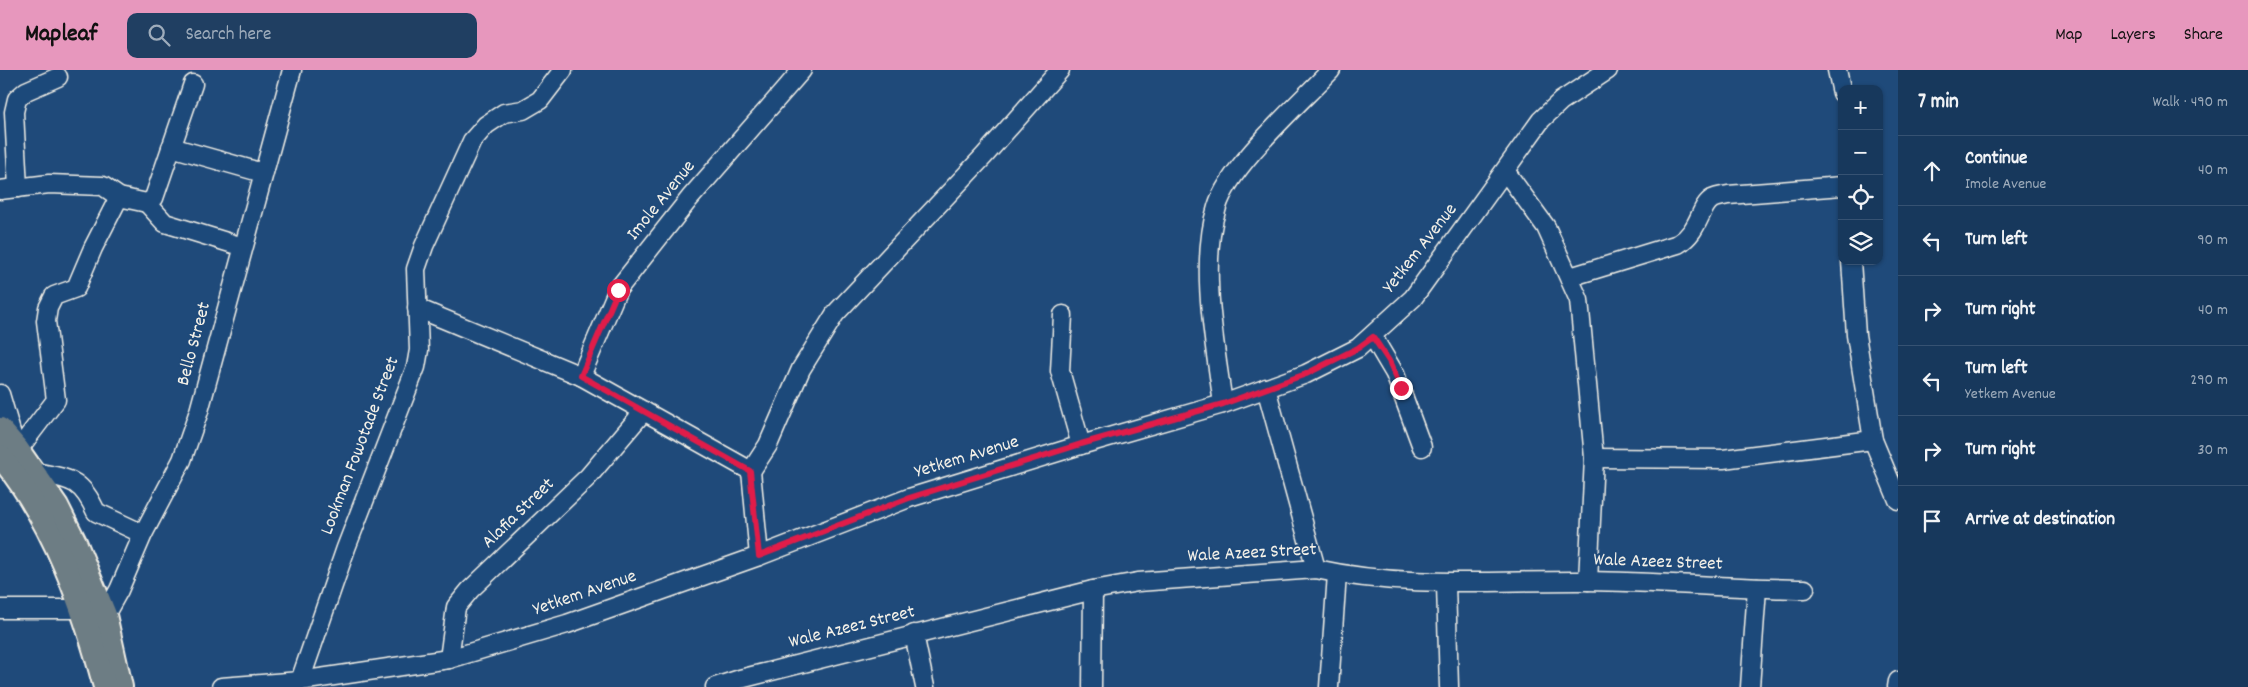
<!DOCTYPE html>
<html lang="en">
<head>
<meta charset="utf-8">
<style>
	body { margin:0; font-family:Dekko,sans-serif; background:#203f62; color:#f1f3f6 }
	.controls { position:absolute; right:15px; top:15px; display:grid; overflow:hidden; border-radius:10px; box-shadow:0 1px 4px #0004 }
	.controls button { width:45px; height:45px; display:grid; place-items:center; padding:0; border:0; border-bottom:1px solid #365272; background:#17385c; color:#f1f3f6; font:25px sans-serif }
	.stop { position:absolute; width:15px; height:15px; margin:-11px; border:4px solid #e11d48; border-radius:50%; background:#fff }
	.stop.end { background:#e11d48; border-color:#fff; box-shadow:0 1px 5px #0008 }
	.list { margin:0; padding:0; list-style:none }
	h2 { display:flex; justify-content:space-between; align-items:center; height:65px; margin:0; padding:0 20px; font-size:21px }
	h2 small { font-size:16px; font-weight:400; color:#9eacbb }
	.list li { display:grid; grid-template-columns:32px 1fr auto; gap:15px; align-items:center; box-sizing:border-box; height:70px; padding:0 20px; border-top:1px solid #365272 }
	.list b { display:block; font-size:19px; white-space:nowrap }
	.list p { margin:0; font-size:16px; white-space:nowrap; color:#9eacbb }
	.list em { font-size:16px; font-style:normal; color:#9eacbb }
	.icon { flex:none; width:28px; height:28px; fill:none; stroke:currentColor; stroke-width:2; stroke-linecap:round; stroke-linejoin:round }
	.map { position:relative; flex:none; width:1898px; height:617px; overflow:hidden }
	header { display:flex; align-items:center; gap:30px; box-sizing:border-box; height:70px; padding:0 25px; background:#e797bd; color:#111 }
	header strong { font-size:24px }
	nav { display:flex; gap:28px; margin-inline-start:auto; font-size:18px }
	.search { width:350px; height:45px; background:#203f62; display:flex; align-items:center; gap:12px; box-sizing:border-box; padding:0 18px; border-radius:10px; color:#9eacbb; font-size:19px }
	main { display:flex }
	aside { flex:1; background:#17385c }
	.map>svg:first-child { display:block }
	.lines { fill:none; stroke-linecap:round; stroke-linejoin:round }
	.minor-casing { stroke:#f4f1e8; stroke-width:21 }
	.major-casing { stroke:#f4f1e8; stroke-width:26 }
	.minor { stroke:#1f4a7a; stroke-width:18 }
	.major { stroke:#6d7d84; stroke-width:22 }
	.route { stroke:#e11d48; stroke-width:6 }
	.labels { text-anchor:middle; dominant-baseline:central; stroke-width:4; stroke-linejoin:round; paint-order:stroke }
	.street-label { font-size:19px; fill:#f4f1e8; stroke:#1f4a7a }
</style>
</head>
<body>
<header>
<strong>Mapleaf</strong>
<div class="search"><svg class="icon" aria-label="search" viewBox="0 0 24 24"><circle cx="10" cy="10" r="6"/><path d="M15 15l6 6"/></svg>Search here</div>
<nav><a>Map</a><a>Layers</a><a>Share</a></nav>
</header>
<main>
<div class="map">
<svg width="1898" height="617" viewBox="0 0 1898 617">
	<rect width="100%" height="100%" fill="#1f4a7a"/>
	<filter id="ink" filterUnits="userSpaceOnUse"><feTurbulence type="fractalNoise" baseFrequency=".02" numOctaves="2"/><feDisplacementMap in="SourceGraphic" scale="10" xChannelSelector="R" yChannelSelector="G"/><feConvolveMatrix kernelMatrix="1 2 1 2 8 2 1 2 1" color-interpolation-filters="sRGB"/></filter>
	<g filter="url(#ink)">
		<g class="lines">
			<defs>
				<g id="minor">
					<path d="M1837 0 1842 23"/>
					<path d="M171 77 263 103"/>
					<path d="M1506 102 1546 157 1579 230 1594 388 1588 511"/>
					<path d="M18 118 14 42 17 29 26 21 58 7"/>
					<path d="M0 120 49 114 103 116 119 127 147 133 154 128 193 14"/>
					<path d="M147 133 165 153 243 177"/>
					<path d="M1851 191 1856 265 1873 370 1898 430"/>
					<path d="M1570 207 1678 174C1700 161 1699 137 1712 129 1716 127 1723 126 1728 125L1842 116"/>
					<path d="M417 238 581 306 751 401 759 486"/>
					<path d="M1063 245 1060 301 1081 375"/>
					<path d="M1373 267 1395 304 1422 377"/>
					<path d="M581 306 618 219 690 128 802 0"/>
					<path d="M1266 318 1316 499"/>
					<path d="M0 324 14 372"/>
					<path d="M1223 334C1215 275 1199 194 1217 137 1229 96 1300 33 1331 0"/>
					<path d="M18 380 56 330 46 251 48 238 54 226 76 218 93 178 119 127"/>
					<path d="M1594 388 1723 389 1873 370"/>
					<path d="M751 401 768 375 801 299 835 244 984 86 1060 0"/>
					<path d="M35 402C69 409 81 408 96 442L143 464"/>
					<path d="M1446 514 1449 617"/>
					<path d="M0 539H83"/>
					<path d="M105 545 119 520 143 464 182 390 199 341 292 0"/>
					<path d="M914 564 925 617"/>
					<path d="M449 589 456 537 470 520 588 407 644 341"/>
					<path d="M300 611 346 478 416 297 419 280 416 199 424 176 472 71 486 55 504 43 523 40 540 30 563 0"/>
					<path d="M221 617 300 611 449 589 567 554 759 486 909 428 1081 375 1223 334 1306 304 1358 278 1413 228 1541 50 1561 31 1608 0"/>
					<path d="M715 617 740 609 1093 520 1138 512 1316 499C1406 519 1497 510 1588 511 1660 512 1732 518 1805 519"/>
					<path d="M1092 617 1093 520"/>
					<path d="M1329 617 1337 504"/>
					<path d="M1750 617 1757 518"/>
					<path d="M1897 617 1898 611"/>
				</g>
				<g id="major">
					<path d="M0 359 18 380 57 436 75 472 105 545 121 617"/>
					<path d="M0 386C55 453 83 535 105 617"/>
				</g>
			</defs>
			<!-- minor casing -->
			<use href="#minor" class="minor-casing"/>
			<!-- major casing -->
			<use href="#major" class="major-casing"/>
			<!-- minor -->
			<use href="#minor" class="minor"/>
			<!-- major -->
			<use href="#major" class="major"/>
		</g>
	</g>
	<g class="lines" filter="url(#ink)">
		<!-- route -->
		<path class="route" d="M618 220 581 306 750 401 759 486 909 428 1081 374 1223 334 1306 304 1358 278 1373 267 1389 291 1401 318"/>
	</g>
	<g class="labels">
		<!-- street labels -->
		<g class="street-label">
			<text transform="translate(662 131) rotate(-51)">Imole Avenue</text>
			<text transform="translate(1421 179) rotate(-52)">Yetkem Avenue</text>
			<text transform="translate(195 274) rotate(-75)">Bello Street</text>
			<text transform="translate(361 376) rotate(-69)">Lookman Fowotade Street</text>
			<text transform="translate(967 388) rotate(-17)">Yetkem Avenue</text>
			<text transform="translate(519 444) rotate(-44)">Alafia Street</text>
			<text transform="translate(1252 484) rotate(-3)">Wale Azeez Street</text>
			<text transform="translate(1658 493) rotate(2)">Wale Azeez Street</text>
			<text transform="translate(585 524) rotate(-19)">Yetkem Avenue</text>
			<text transform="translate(852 558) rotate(-14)">Wale Azeez Street</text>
		</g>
	</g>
</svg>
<div class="controls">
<button>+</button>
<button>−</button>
<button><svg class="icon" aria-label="locate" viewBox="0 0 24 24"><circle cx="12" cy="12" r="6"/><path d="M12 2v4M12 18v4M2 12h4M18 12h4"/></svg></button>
<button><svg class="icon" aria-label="layers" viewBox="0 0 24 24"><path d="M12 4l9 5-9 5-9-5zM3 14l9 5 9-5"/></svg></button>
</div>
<div class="stop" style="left:618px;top:220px"></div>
<div class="stop end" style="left:1401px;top:318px"></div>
</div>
<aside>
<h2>7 min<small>Walk · 490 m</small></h2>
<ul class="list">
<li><svg class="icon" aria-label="ahead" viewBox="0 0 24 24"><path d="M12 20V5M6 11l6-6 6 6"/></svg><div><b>Continue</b><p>Imole Avenue</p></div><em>40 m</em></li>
<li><svg class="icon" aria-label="left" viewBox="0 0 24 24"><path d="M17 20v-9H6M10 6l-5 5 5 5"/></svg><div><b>Turn left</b></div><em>90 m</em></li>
<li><svg class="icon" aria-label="right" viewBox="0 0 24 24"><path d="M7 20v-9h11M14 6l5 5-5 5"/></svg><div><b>Turn right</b></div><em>40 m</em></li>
<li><svg class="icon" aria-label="left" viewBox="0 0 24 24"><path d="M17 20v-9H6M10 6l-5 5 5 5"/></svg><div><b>Turn left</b><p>Yetkem Avenue</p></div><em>290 m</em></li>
<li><svg class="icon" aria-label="right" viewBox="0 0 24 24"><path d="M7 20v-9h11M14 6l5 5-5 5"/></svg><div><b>Turn right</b></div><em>30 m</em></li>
<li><svg class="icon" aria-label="arrive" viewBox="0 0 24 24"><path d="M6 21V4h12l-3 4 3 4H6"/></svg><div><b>Arrive at destination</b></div></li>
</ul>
</aside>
</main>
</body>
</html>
